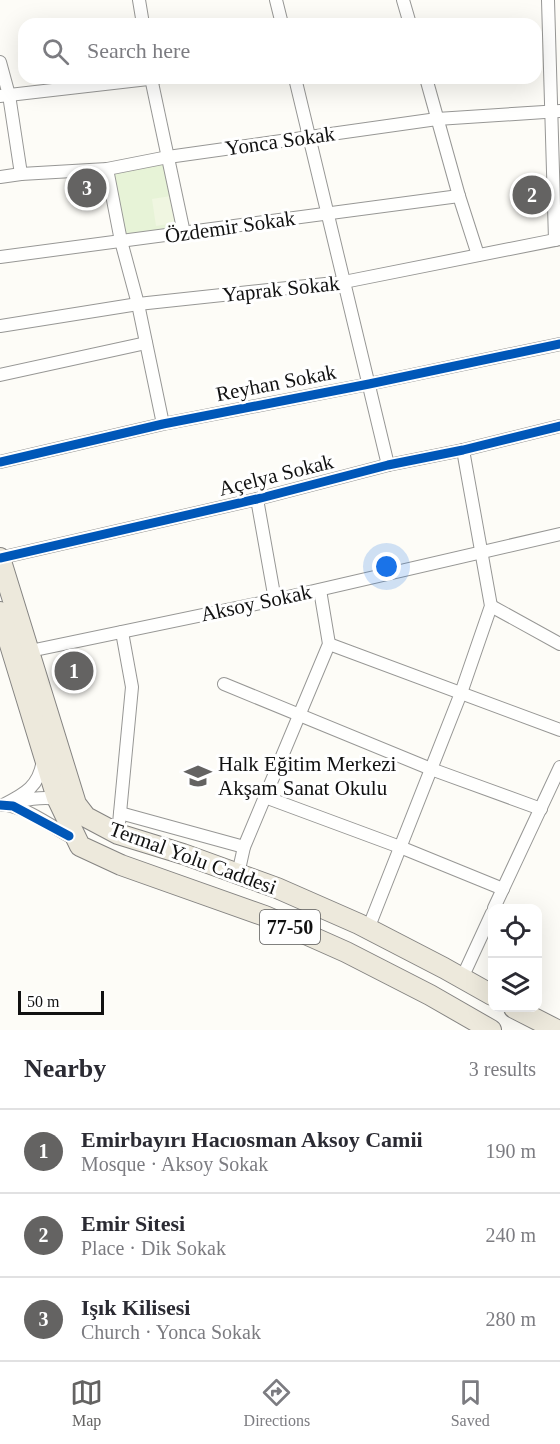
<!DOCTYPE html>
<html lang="en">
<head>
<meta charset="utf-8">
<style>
	body { margin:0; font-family:"Times New Roman",serif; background:#f2f2f3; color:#2b2b33 }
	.controls { position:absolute; right:18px; bottom:18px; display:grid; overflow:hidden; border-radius:12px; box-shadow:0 6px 24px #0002 }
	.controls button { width:54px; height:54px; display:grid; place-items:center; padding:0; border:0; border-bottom:2px solid #e1e1e2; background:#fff; color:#2b2b33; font:30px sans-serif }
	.scale { position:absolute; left:18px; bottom:15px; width:86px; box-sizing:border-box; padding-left:6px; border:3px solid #111; border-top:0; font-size:16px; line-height:21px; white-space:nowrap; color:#111; -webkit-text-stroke:4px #fff; paint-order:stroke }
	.you { position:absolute; left:387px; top:567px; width:21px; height:21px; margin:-15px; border:4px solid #fff; border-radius:50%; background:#1a73e8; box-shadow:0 0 0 9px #1a73e833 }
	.badge { display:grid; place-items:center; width:39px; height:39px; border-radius:50%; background:#646362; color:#fff; font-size:20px; font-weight:700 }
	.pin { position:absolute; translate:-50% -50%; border:3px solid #fff; box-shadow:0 2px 6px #0006 }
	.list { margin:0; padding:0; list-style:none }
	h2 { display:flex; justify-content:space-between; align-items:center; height:78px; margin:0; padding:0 24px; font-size:26px }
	h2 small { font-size:20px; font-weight:400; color:#7c7c81 }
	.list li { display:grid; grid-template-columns:39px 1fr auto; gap:18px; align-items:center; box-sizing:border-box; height:84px; padding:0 24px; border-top:2px solid #e1e1e2 }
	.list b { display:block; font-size:22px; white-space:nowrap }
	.list p { margin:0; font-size:20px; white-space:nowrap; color:#7c7c81 }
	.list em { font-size:20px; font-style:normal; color:#7c7c81 }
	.icon { flex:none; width:33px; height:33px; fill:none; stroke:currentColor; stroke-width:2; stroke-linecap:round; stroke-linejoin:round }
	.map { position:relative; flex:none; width:560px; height:1030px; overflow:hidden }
	.search { position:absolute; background:#fff; box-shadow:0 6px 24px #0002; left:18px; right:18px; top:18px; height:66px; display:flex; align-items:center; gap:15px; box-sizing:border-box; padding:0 21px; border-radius:18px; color:#7c7c81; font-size:22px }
	.sheet { height:330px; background:#fff }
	nav { display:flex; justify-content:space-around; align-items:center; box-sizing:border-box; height:84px; border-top:2px solid #e1e1e2; background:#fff; font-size:16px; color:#7c7c81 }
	nav a { display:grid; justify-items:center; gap:3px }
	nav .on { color:#646362 }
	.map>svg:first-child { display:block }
	.green { fill:#e7f3d7 }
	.pitch { fill:#f0f6e1 }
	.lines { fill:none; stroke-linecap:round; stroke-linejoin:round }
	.street-casing { stroke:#979795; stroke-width:14 }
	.primary-casing { stroke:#858482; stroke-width:22 }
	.street { stroke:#fffffe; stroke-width:12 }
	.primary { stroke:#ede9dc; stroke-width:20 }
	.cycleway-casing { stroke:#fff; stroke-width:13 }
	.cycleway { stroke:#0057b8; stroke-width:9 }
	.labels { text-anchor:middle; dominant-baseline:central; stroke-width:6; stroke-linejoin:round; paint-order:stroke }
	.shield { fill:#fff; stroke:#585858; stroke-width:1.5 }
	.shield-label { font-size:20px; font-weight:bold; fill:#111 }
	.street-label { font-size:21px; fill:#111; stroke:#fff }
	.poi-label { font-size:21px; fill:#111; stroke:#fff; text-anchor:start }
</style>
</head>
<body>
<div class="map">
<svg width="560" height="1030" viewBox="0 0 560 1030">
	<rect width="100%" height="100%" fill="#fdfcf7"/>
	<!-- green -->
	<path class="green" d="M166 161 181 228 124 237 110 172Z"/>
	<!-- pitch -->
	<path class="pitch" d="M171 196 175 223 156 226 152 199Z"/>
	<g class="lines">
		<defs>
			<g id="street">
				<path d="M139 0 143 24"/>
				<path d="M276 0 282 24"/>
				<path d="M403 0 410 24"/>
				<path d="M548 0 555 240"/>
				<path d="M0 62 9 95 21 174"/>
				<path d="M151 78 184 233"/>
				<path d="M295 78 388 465"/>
				<path d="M426 78 459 196 478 255"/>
				<path d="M0 96 157 78"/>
				<path d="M107 169 121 241 138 304 163 424"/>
				<path d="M0 177 21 174 107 169 168 157 437 119 560 111"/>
				<path d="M0 257 459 196"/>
				<path d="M0 326 138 304 344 282 560 239"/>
				<path d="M0 375 146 343"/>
				<path d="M0 462 163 424 369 384 560 344"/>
				<path d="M257 499 275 600"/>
				<path d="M0 558 257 499 388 465 463 450 560 426"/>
				<path d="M491 606 560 644"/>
				<path d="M329 644 560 730"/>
				<path d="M30 651 275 600 560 534"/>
				<path d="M224 684 431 769 541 809"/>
				<path d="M43 759C40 786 25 794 3 805 22 800 44 795 63 800"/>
				<path d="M265 797 400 847 503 889"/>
				<path d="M7 805C24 807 53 827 69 836"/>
				<path d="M120 813 244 847"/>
				<path d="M118 834 132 687 122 632"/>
				<path d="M238 874 244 847 329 644 320 590"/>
				<path d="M494 908 560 767"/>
				<path d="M368 929 461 693 491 606 463 450"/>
				<path d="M462 978 492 913"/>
			</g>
			<g id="primary">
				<path d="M0 558 76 804 86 817 118 834 183 854 277 888 359 924 444 968 492 995"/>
				<path d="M0 612 57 798 80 846 121 865 265 916 346 952 430 995 491 1030"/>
				<path d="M514 1008 557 1030"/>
			</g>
		</defs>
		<!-- street casing -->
		<use href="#street" class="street-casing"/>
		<!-- primary casing -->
		<use href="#primary" class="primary-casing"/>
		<!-- street -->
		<use href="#street" class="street"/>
		<!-- primary -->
		<use href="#primary" class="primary"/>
		<defs>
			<g id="cycleway">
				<path d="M0 462 163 424 369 384 560 344"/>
				<path d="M0 558 257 499 388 465 463 450 560 426"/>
				<path d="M0 805 13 806 69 836"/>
			</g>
		</defs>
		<!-- cycleway casing -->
		<use href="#cycleway" class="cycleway-casing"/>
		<!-- cycleway -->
		<use href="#cycleway" class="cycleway"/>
	</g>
	<!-- icons -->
	<defs>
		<symbol id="school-bare" viewBox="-9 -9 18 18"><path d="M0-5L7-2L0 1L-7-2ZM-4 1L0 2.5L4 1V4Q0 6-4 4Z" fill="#646362" stroke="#fff" stroke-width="2.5" paint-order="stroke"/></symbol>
	</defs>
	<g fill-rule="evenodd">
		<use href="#school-bare" x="179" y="757" width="38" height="38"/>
	</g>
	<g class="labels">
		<!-- shield labels -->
		<rect class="shield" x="260" y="910" width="60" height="34" rx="4.5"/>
		<g class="shield-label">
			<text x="290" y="927">77-50</text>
		</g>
		<!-- street labels -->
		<g class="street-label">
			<text transform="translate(280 141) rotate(-8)">Yonca Sokak</text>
			<text transform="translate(230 227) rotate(-8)">Özdemir Sokak</text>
			<text transform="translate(281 289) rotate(-6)">Yaprak Sokak</text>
			<text transform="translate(276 383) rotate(-11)">Reyhan Sokak</text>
			<text transform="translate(276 475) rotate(-14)">Açelya Sokak</text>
			<text transform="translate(256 603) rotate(-12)">Aksoy Sokak</text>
			<text transform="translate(193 858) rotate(20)">Termal Yolu Caddesi</text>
		</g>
		<!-- poi labels -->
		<g class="poi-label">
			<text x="218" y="764">Halk Eğitim Merkezi<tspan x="218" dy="24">Akşam Sanat Okulu</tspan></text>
		</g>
	</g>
</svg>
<div class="controls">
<button><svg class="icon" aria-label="locate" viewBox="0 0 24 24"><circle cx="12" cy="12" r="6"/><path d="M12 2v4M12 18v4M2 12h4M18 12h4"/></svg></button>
<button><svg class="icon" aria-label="layers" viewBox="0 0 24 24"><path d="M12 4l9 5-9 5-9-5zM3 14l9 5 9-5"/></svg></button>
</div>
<div class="scale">50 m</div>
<div class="you"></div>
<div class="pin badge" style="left:74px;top:671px">1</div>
<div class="pin badge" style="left:532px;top:195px">2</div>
<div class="pin badge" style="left:87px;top:188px">3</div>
<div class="search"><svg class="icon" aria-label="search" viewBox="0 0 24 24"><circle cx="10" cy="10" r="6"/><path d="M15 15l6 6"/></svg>Search here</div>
</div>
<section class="sheet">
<h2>Nearby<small>3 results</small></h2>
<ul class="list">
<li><span class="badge">1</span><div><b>Emirbayırı Hacıosman Aksoy Camii</b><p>Mosque · Aksoy Sokak</p></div><em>190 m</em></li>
<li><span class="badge">2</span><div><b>Emir Sitesi</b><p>Place · Dik Sokak</p></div><em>240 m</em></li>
<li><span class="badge">3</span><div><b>Işık Kilisesi</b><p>Church · Yonca Sokak</p></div><em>280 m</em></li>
</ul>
</section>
<nav>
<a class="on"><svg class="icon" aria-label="map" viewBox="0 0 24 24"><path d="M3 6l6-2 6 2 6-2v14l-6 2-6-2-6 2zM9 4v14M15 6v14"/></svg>Map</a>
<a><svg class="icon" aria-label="directions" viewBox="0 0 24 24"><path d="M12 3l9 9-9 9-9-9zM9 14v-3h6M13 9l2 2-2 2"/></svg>Directions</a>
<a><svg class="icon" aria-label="saved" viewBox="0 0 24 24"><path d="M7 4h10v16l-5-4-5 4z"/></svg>Saved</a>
</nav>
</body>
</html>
